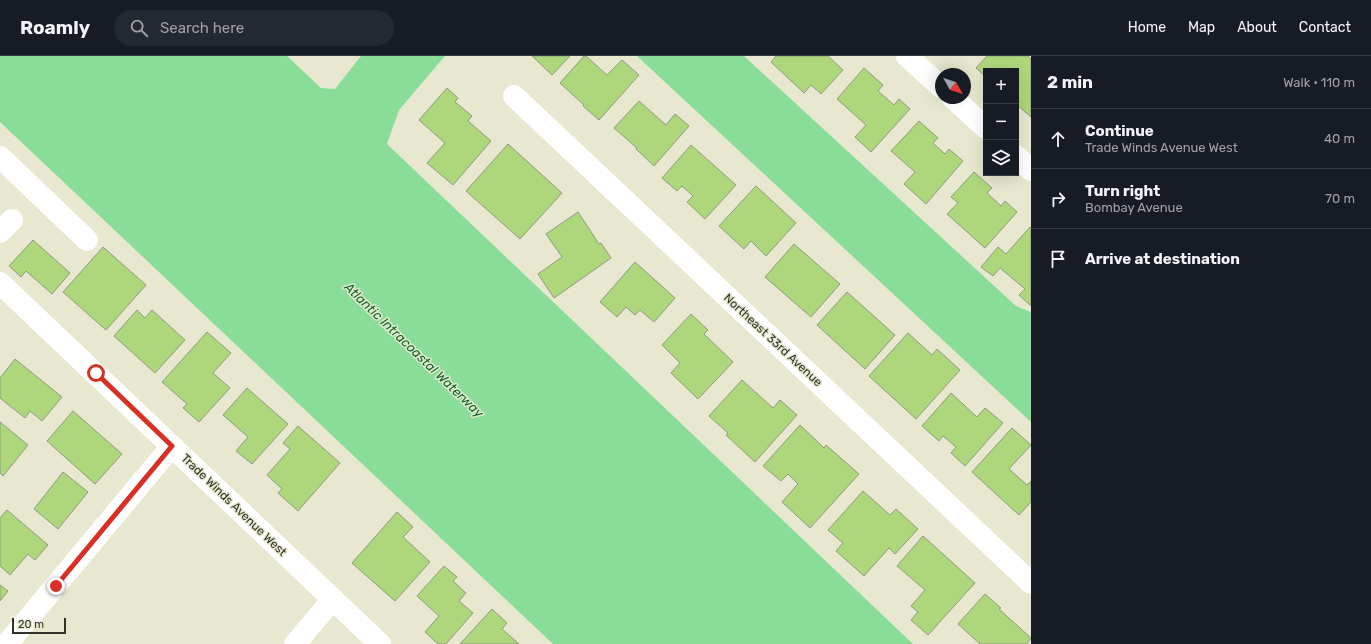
<!DOCTYPE html>
<html lang="en">
<head>
<meta charset="utf-8">
<style>
	body { margin:0; font-family:Rubik,sans-serif; background:#242831; color:#f1f3f6 }
	.controls { position:absolute; right:12px; top:12px; display:grid; overflow:hidden; border-radius:0px; box-shadow:0 4px 16px #0002 }
	.controls button { width:36px; height:36px; display:grid; place-items:center; padding:0; border:0; border-bottom:1px solid #363941; background:#171b24; color:#f1f3f6; font:20px sans-serif }
	.compass { position:absolute; left:935px; top:12px; width:36px; height:36px; border-radius:50%; background:#171b24; box-shadow:0 4px 16px #0002; rotate:130deg }
	.scale { position:absolute; left:12px; bottom:10px; width:54px; box-sizing:border-box; padding-left:4px; border:2px solid #313228; border-top:0; font-size:11px; line-height:14px; white-space:nowrap; color:#313228; -webkit-text-stroke:3px #e7e8cf; paint-order:stroke }
	.stop { position:absolute; width:12px; height:12px; margin:-9px; border:3px solid #d93025; border-radius:50%; background:#fff }
	.stop.end { background:#d93025; border-color:#fff; box-shadow:0 1px 4px #0008 }
	.list { margin:0; padding:0; list-style:none }
	h2 { display:flex; justify-content:space-between; align-items:center; height:52px; margin:0; padding:0 16px; font-size:17px }
	h2 small { font-size:13px; font-weight:400; color:#9ea1a6 }
	.list li { display:grid; grid-template-columns:26px 1fr auto; gap:12px; align-items:center; box-sizing:border-box; height:60px; padding:0 16px; border-top:1px solid #363941 }
	.list b { display:block; font-size:15px; white-space:nowrap }
	.list p { margin:0; font-size:13px; white-space:nowrap; color:#9ea1a6 }
	.list em { font-size:13px; font-style:normal; color:#9ea1a6 }
	.icon { flex:none; width:22px; height:22px; fill:none; stroke:currentColor; stroke-width:2; stroke-linecap:round; stroke-linejoin:round }
	.map { position:relative; flex:none; width:1031px; height:588px; overflow:hidden }
	header { display:flex; align-items:center; gap:24px; box-sizing:border-box; height:56px; padding:0 20px; background:#171b24; border-bottom:1px solid #363941 }
	header strong { font-size:19px }
	nav { display:flex; gap:22px; margin-inline-start:auto; font-size:14px }
	.search { width:280px; height:36px; background:#242831; display:flex; align-items:center; gap:10px; box-sizing:border-box; padding:0 14px; border-radius:22px; color:#9ea1a6; font-size:15px }
	main { display:flex }
	aside { flex:1; background:#171b24 }
	.map>svg:first-child { display:block }
	.water { fill:#8add98 }
	.building { fill:#aed67b; stroke:#8f9a84 }
	.lines { fill:none; stroke-linecap:round; stroke-linejoin:round }
	.minor { stroke:#fff; stroke-width:22 }
	.route { stroke:#d93025; stroke-width:5 }
	.labels { text-anchor:middle; dominant-baseline:central; stroke-width:3; stroke-linejoin:round; paint-order:stroke }
	.street-label { font-size:12px; fill:#313228; stroke:#e7e8cf }
	.water-label { font-size:13px; font-style:italic; fill:#066629; stroke:#e7e8cf }
</style>
</head>
<body>
<header>
<strong>Roamly</strong>
<div class="search"><svg class="icon" aria-label="search" viewBox="0 0 24 24"><circle cx="10" cy="10" r="6"/><path d="M15 15l6 6"/></svg>Search here</div>
<nav><a>Home</a><a>Map</a><a>About</a><a>Contact</a></nav>
</header>
<main>
<div class="map">
<svg width="1031" height="588" viewBox="0 0 1031 588">
	<rect width="100%" height="100%" fill="#e7e8cf"/>
	<!-- water -->
	<g class="water">
		<path d="M0 0H287L321 32 335 33 361 0H445L399 54 387 88 913 588H553L0 66Z"/>
		<path d="M637 0H744L1016 250 1031 256V366Z"/>
	</g>
	<!-- building -->
	<g class="building">
		<path d="M532 0H570L552 19Z"/>
		<path d="M584 0H586L607 19 622 4 639 19 599 64 583 50 584 49 560 27Z"/>
		<path d="M776 0H828L843 14 821 38 811 29 804 37 771 6Z"/>
		<path d="M987 0H1028L1031 3V61L1016 48V15H986V21L976 12Z"/>
		<path d="M864 12 883 29 878 35 894 49 899 43 910 53 871 96 855 81 866 69 837 43Z"/>
		<path d="M447 32 458 42 455 46 472 60 468 65 491 85 453 129 427 107 445 87 419 64Z"/>
		<path d="M639 45 666 69 675 58 689 70 654 110 636 93 637 92 614 72Z"/>
		<path d="M919 65 938 82 933 87 945 98 949 93 963 105 926 148 904 128 915 116 891 95Z"/>
		<path d="M508 88 562 137 520 183 466 135Z"/>
		<path d="M691 89 736 129 705 163 687 146 693 140 682 130 677 135 662 122Z"/>
		<path d="M974 116 992 132 987 137 1001 150 1005 145 1017 156 985 192 947 158 958 147 951 141Z"/>
		<path d="M756 130 796 167 766 200 751 185 744 193 719 170Z"/>
		<path d="M578 156 599 188 601 187 611 202 554 242 538 218 562 201 546 178Z"/>
		<path d="M1030 171 1031 172V250L1019 239 1025 233 1000 212 993 220 981 211 998 191 1006 198Z"/>
		<path d="M33 184 70 217 52 238 26 215 21 221 9 210Z"/>
		<path d="M794 188 840 228 811 261 765 221Z"/>
		<path d="M103 191 146 229 106 274 63 236Z"/>
		<path d="M635 206 675 242 654 266 640 254 635 259 626 251 617 261 600 246Z"/>
		<path d="M847 236 895 279 865 313 817 269Z"/>
		<path d="M137 254 145 262 152 254 185 284 155 317 114 280Z"/>
		<path d="M691 258 708 274 704 278 733 306 698 343 671 317 680 307 662 289Z"/>
		<path d="M207 276 231 297 213 317 230 332 199 366 183 352 187 348 162 326Z"/>
		<path d="M908 277 932 299 937 293 960 314 916 363 869 320Z"/>
		<path d="M15 303 62 341 42 365 30 355 25 362 0 342V322Z"/>
		<path d="M742 324 773 352 780 344 797 359 755 406 726 379 728 377 709 360Z"/>
		<path d="M247 332 288 368 252 408 236 395 248 381 223 359Z"/>
		<path d="M951 337 977 361 985 352 1003 367 965 410 951 397 956 391 943 380 939 385 922 370Z"/>
		<path d="M73 355 122 398 95 428 47 385Z"/>
		<path d="M0 366 28 389 3 420 0 417Z"/>
		<path d="M800 369 824 392 826 389 859 418 810 472 782 446 798 428 788 418 781 425 763 410Z"/>
		<path d="M298 370 340 407 298 455 278 437 282 433 267 419 290 393 283 387Z"/>
		<path d="M1012 372 1031 389 1009 413 1027 429 1031 425V446L1019 459 972 416Z"/>
		<path d="M63 416 88 436 58 473 34 453Z"/>
		<path d="M863 435 890 459 896 453 918 473 895 498 889 492 864 520 836 495 843 487 828 474Z"/>
		<path d="M7 454 48 489 35 504 28 498 10 519 0 510V462Z"/>
		<path d="M397 456 413 471 403 481 430 506 395 545 352 507Z"/>
		<path d="M923 480 975 527 928 579 911 564 918 556 911 550 925 534 897 510Z"/>
		<path d="M444 510 457 521 453 525 466 537 459 545 473 557 446 588H438L425 576 439 560 417 540Z"/>
		<path d="M0 529 8 535 0 545Z"/>
		<path d="M985 538 1001 552 999 553 1031 582 1027 588H980L958 568Z"/>
		<path d="M492 553 507 567 502 573 519 588H460Z"/>
	</g>
	<g class="lines">
		<!-- minor -->
		<g class="minor">
			<path d="M907 0 941 31"/>
			<path d="M514 40 1031 527"/>
			<path d="M953 42 986 72"/>
			<path d="M1016 100 1031 114"/>
			<path d="M0 101 87 184"/>
			<path d="M0 176 12 164"/>
			<path d="M0 227 380 588"/>
			<path d="M7 588 172 390"/>
			<path d="M295 588 333 543"/>
		</g>
	</g>
	<g class="lines">
		<!-- route -->
		<path class="route" d="M56 530 172 390 96 317"/>
	</g>
	<g class="labels">
		<!-- street labels -->
		<g class="street-label">
			<text transform="translate(773 284) rotate(43)">Northeast 33rd Avenue</text>
			<text transform="translate(234 449) rotate(44)">Trade Winds Avenue West</text>
		</g>
		<!-- water labels -->
		<g class="water-label">
			<text transform="translate(414 294) rotate(44)">Atlantic Intracoastal Waterway</text>
		</g>
	</g>
</svg>
<div class="controls">
<button>+</button>
<button>−</button>
<button><svg class="icon" aria-label="layers" viewBox="0 0 24 24"><path d="M12 4l9 5-9 5-9-5zM3 14l9 5 9-5"/></svg></button>
</div>
<svg class="compass" viewBox="-18 -18 36 36"><path d="M0-13l5 13h-10z" fill="#e53935"/><path d="M0 13l5-13h-10z" fill="#9ea1a6"/></svg>
<div class="scale">20 m</div>
<div class="stop" style="left:96px;top:317px"></div>
<div class="stop end" style="left:56px;top:530px"></div>
</div>
<aside>
<h2>2 min<small>Walk · 110 m</small></h2>
<ul class="list">
<li><svg class="icon" aria-label="ahead" viewBox="0 0 24 24"><path d="M12 20V5M6 11l6-6 6 6"/></svg><div><b>Continue</b><p>Trade Winds Avenue West</p></div><em>40 m</em></li>
<li><svg class="icon" aria-label="right" viewBox="0 0 24 24"><path d="M7 20v-9h11M14 6l5 5-5 5"/></svg><div><b>Turn right</b><p>Bombay Avenue</p></div><em>70 m</em></li>
<li><svg class="icon" aria-label="arrive" viewBox="0 0 24 24"><path d="M6 21V4h12l-3 4 3 4H6"/></svg><div><b>Arrive at destination</b></div></li>
</ul>
</aside>
</main>
</body>
</html>
